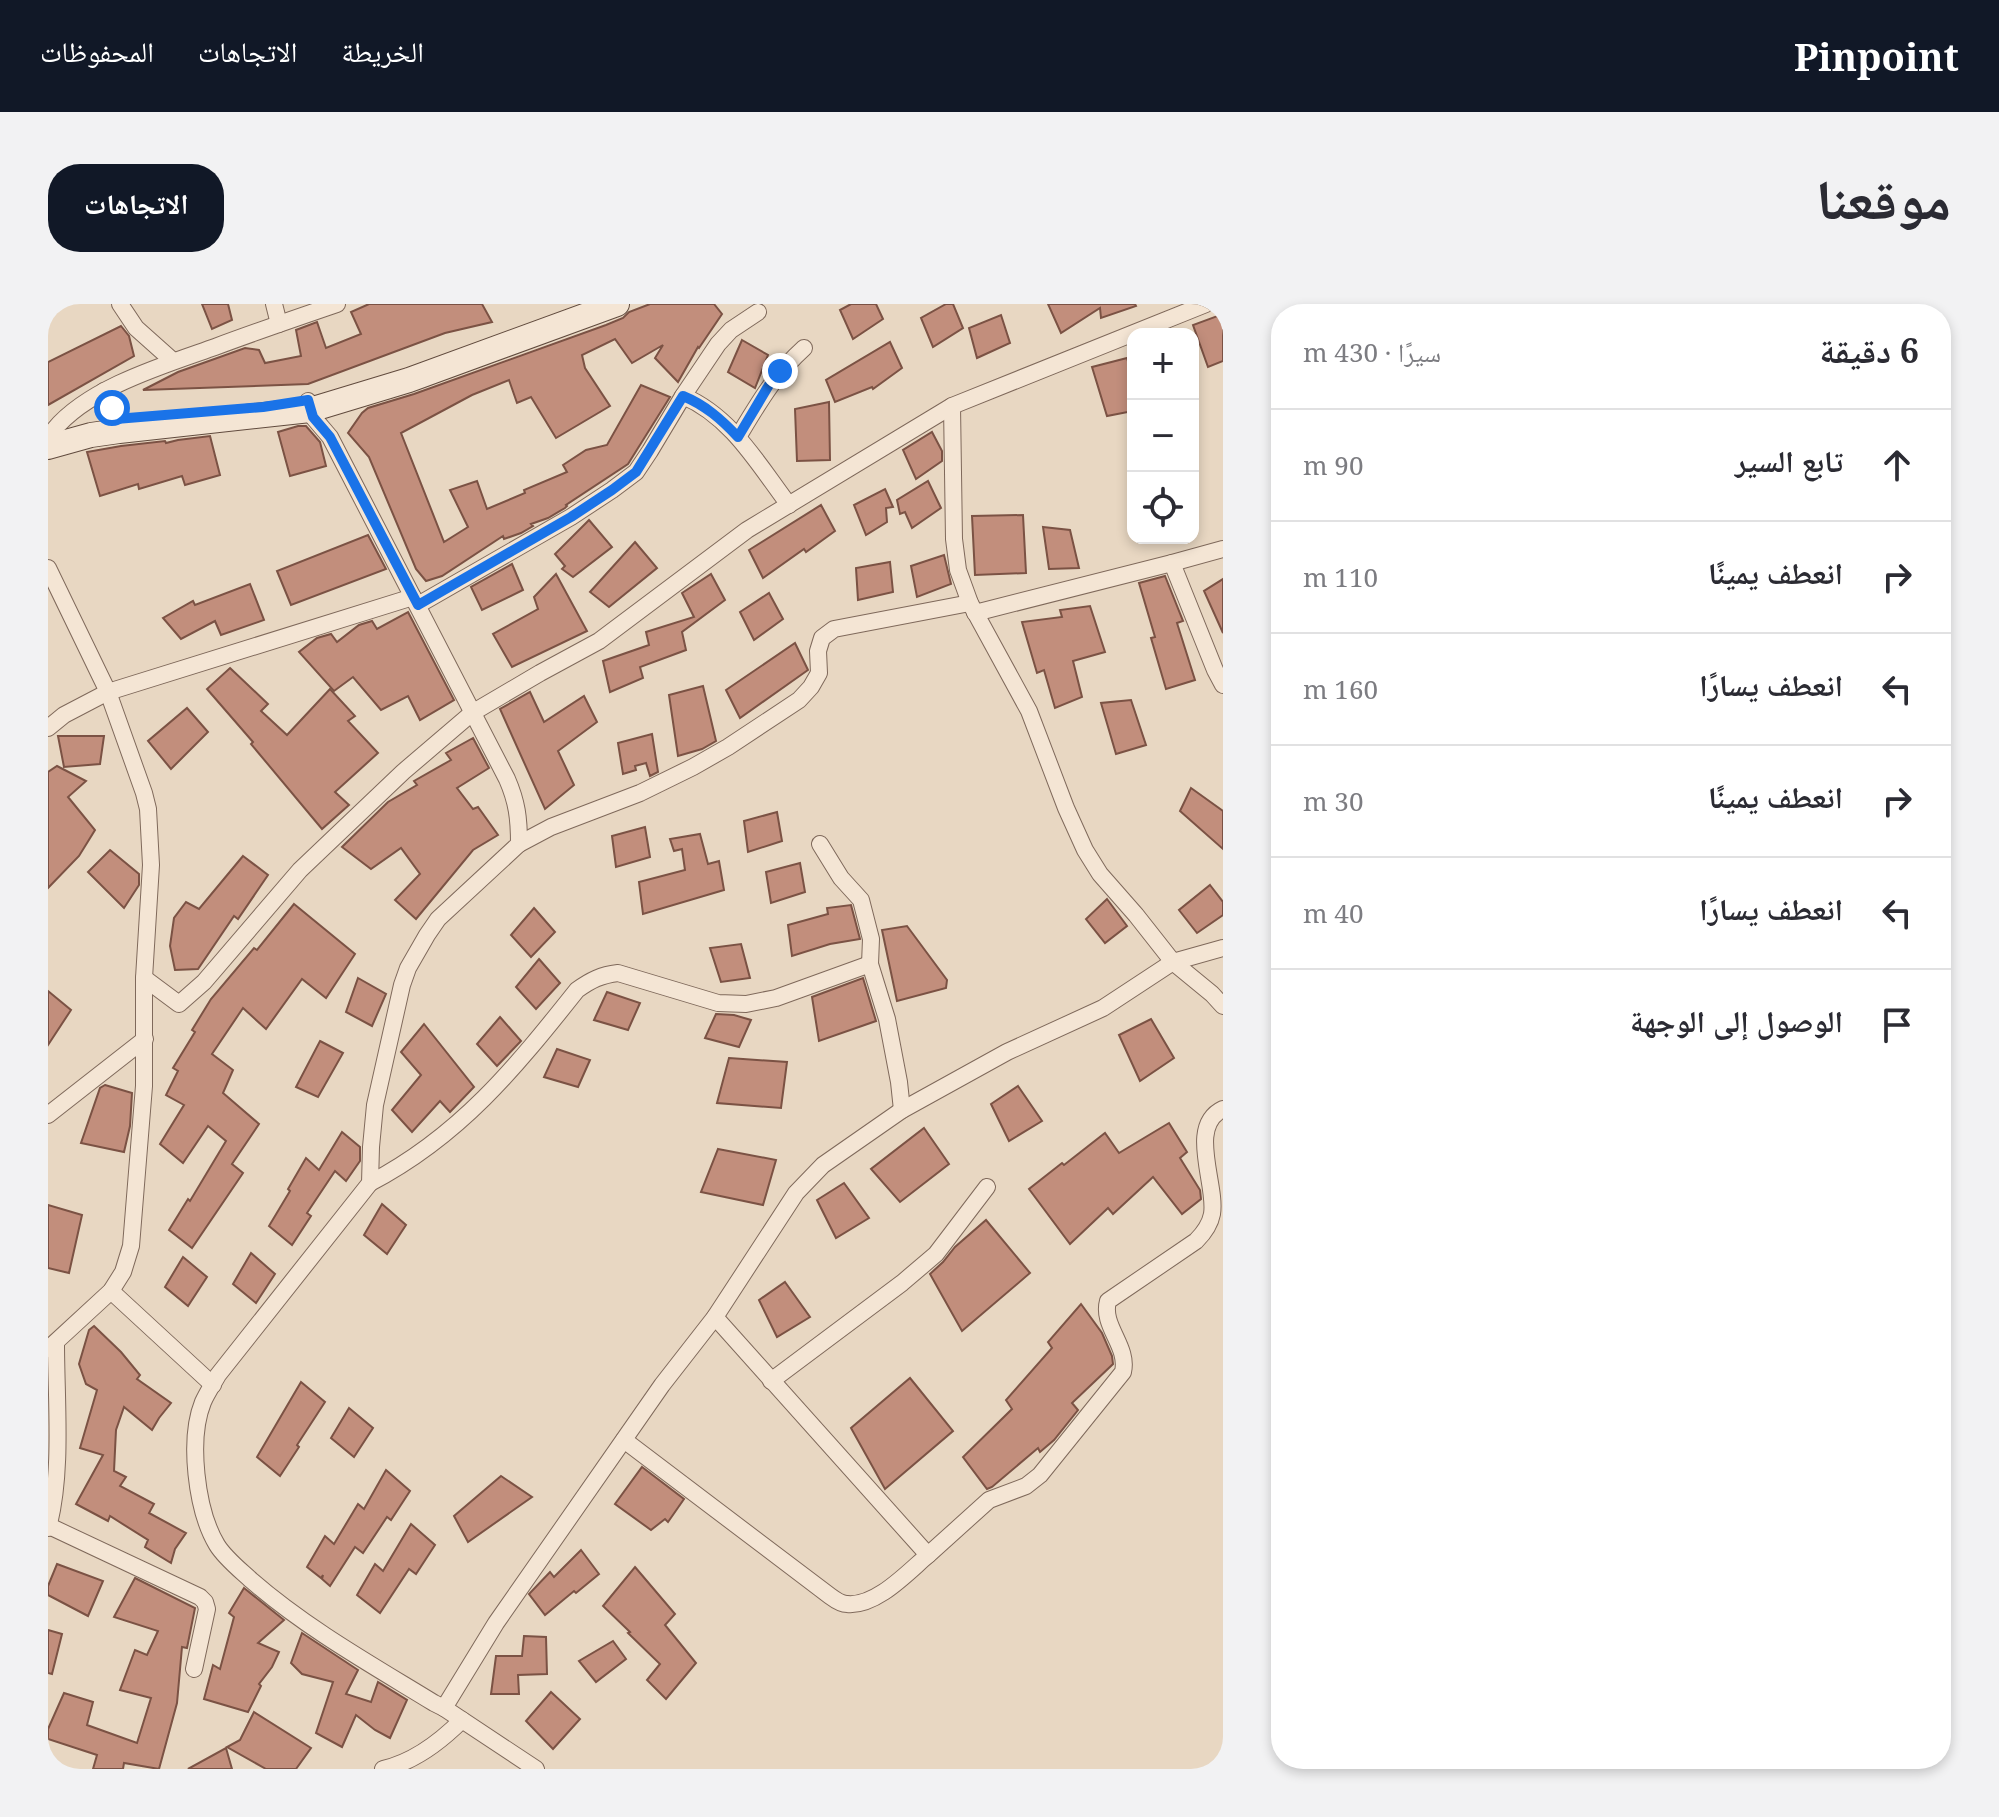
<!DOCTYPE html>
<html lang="ar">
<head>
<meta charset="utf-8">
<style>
	body { margin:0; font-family:"Noto Serif","Noto Naskh Arabic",serif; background:#f2f2f3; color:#2b2b33; direction:rtl }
	.controls { position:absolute; right:24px; top:24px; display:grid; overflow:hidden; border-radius:16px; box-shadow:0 4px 12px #0003 }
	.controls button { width:72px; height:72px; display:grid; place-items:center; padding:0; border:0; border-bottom:2px solid #e1e1e2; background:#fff; color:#2b2b33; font:40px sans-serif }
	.stop { position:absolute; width:24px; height:24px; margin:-18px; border:6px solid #1a73e8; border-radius:50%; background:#fff }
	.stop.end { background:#1a73e8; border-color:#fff; box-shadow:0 2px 8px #0008 }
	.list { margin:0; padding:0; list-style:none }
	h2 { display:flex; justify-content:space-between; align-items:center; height:104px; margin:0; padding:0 32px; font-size:34px }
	h2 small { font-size:26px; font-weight:400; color:#7c7c81 }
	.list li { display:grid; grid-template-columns:52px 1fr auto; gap:24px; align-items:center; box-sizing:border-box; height:112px; padding:0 32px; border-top:2px solid #e1e1e2 }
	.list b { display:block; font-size:30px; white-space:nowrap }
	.list em { font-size:26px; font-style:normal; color:#7c7c81 }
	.icon { flex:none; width:44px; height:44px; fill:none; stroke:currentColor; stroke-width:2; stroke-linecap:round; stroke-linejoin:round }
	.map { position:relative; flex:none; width:1175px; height:1465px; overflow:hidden; direction:ltr; border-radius:32px }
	header { display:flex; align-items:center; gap:48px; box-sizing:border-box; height:112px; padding:0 40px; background:#111827; color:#fff }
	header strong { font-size:38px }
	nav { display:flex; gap:44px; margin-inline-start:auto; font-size:28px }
	.intro { display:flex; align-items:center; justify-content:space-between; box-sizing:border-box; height:192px; padding:0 48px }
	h1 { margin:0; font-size:56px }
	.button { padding:20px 36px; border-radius:32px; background:#111827; color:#fff; font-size:28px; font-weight:700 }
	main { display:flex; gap:48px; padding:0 48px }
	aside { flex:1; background:#fff; border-radius:32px; box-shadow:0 4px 12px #0003 }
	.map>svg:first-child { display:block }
	.building { fill:#c28e7c; stroke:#7b5244; stroke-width:2 }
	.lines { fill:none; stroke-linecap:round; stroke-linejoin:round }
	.minor-casing { stroke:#7f695b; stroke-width:18 }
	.secondary-casing { stroke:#614b3e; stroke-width:26 }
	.minor { stroke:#f4e5d4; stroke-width:16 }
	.secondary { stroke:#f4e5d4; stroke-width:24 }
	.route { stroke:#1a73e8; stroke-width:10 }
</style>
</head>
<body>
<header>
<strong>Pinpoint</strong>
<nav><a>الخريطة</a><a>الاتجاهات</a><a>المحفوظات</a></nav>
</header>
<div class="intro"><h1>موقعنا</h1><a class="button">الاتجاهات</a></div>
<main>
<aside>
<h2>6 دقيقة<small>سيرًا · 430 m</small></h2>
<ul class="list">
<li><svg class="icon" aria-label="ahead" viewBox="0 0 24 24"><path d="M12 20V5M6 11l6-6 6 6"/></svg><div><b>تابع السير</b></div><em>90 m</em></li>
<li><svg class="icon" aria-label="right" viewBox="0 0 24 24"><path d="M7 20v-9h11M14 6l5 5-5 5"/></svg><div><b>انعطف يمينًا</b></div><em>110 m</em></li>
<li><svg class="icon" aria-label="left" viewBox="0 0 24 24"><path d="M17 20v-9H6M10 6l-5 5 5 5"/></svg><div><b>انعطف يسارًا</b></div><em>160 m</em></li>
<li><svg class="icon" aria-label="right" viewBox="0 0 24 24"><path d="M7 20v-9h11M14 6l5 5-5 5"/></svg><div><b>انعطف يمينًا</b></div><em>30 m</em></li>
<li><svg class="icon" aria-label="left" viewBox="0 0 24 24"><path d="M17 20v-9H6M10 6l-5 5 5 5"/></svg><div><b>انعطف يسارًا</b></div><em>40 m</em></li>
<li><svg class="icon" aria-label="arrive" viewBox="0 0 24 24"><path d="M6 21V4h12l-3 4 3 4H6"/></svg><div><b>الوصول إلى الوجهة</b></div></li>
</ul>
</aside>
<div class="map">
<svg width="1175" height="1465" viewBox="0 0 1175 1465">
	<rect width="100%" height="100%" fill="#e8d7c2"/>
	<!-- building -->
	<g class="building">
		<path d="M154 0H180L184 16 164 25Z"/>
		<path d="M321 0H434L444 18 397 29 260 80 95 86 130 68 197 44 211 46 217 59 253 52 248 26 269 18 278 44 313 30 303 8Z"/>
		<path d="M602 0H666L674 10 651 44 650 43 630 78 607 54 615 41 584 59 567 35 534 51 537 64 562 102 508 134 483 93 469 99 461 76 424 91 353 129 396 238 420 223 402 186 429 177 439 205 477 189 476 186 519 168 515 161 538 146 559 141 593 81 622 93 580 160 518 201 519 202 517 204 500 214 483 220 485 222 473 229 456 235 455 232 394 272 378 277 368 265 321 153 300 129 314 109 320 104 366 90 558 21 575 14 581 8Z"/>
		<path d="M803 0H828L835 15 805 35 792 6Z"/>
		<path d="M898 0H905L915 24 885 43 873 14Z"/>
		<path d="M1000 0H1087L1088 2 1053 14 1052 4 1013 29Z"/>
		<path d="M1175 10V57L1160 63 1145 21Z"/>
		<path d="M953 11 962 39 929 54 921 24Z"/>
		<path d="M73 22 81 32 86 52 0 101V58Z"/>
		<path d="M694 36 720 51 707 84 680 68Z"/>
		<path d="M842 38 854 64 825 85 824 83 787 98 778 76Z"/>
		<path d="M1079 54 1085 75V107L1059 112 1044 63Z"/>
		<path d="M781 98 782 156 749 157 747 105Z"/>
		<path d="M250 122H258L272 138 278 162 242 172 230 128Z"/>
		<path d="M884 128 894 147V157L868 175 855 146Z"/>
		<path d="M162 132 172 171 137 181 134 172 91 185 90 180 52 192 39 148 73 142 117 137 118 139 130 136Z"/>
		<path d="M880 177 893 204 864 224 857 208 852 210 849 196Z"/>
		<path d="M837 185 845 203 838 204 839 218 818 231 806 201Z"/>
		<path d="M773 201 787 227 758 248 756 245 715 274 701 246Z"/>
		<path d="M975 211 978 269 927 271 924 212Z"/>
		<path d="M541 216 564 243 525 273 514 265 517 262 507 250Z"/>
		<path d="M995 223 1022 226 1031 264 1001 265Z"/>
		<path d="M320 231 338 265 243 301 229 267Z"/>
		<path d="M587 238 609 264 561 303 542 288Z"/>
		<path d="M896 251 903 280 869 293 863 262Z"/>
		<path d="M842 258 845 288 810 296 808 264Z"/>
		<path d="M464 260 475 286 434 306 423 283Z"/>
		<path d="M508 270 539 327 464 363 445 330 490 305 486 293Z"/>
		<path d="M663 270 677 296 634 328 638 346 592 363 595 374 562 388 555 357 601 341 598 328 646 313 634 289Z"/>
		<path d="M1117 272 1135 317 1129 319 1147 376 1118 385 1103 334 1107 333 1091 279Z"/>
		<path d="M1175 275V329L1156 287Z"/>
		<path d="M202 280 216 316 173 331 167 317 133 335 115 314 145 297 147 301Z"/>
		<path d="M721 289 735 315 706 336 692 308Z"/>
		<path d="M1042 302 1057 348 1025 357 1034 393 1007 404 996 366 989 369 974 318 1014 313 1012 306Z"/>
		<path d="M360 308 406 396 372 416 360 392 333 406 305 373 286 387 251 348 269 334 283 330 289 338 311 321 324 317 329 325Z"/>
		<path d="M747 339 760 366 692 414 678 386Z"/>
		<path d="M182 364 220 400 213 407 239 431 282 385 307 412 300 417 330 449 287 488 301 501 274 525 203 440 205 438 159 385Z"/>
		<path d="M655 382 668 437 654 445 630 452 621 391Z"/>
		<path d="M482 388 496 418 536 392 549 418 510 447 526 481 497 505 452 405Z"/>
		<path d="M1083 396 1098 441 1068 450 1053 399Z"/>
		<path d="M139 404 160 428 123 465 100 437Z"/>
		<path d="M604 430 610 468 602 472 598 459 587 462 588 466 575 470 570 439Z"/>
		<path d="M10 432H56L52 460 16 463Z"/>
		<path d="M425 434 441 464 409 484 425 505 430 503 450 531 425 546 368 615 347 596 372 570 353 544 323 565 294 543 340 498 369 481 366 477 403 456 398 449Z"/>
		<path d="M9 462 38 477 20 493 47 526 31 552 0 584V468Z"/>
		<path d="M1143 484 1175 507V545L1132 507Z"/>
		<path d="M729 508 734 537 700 548 696 517Z"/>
		<path d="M597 523 602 553 568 563 564 532Z"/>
		<path d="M652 530 660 560 671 557 676 586 595 610 591 578 637 566 634 545 626 547 622 535Z"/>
		<path d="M62 546 91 570V581L76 604 40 568Z"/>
		<path d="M195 552 220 571 190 615 186 612 150 665 127 666 122 642 126 614 138 598 151 605Z"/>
		<path d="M752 559 757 588 723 599 718 568Z"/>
		<path d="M1162 581 1175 598V611L1149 629 1131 606Z"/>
		<path d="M1059 595 1079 622 1057 639 1038 615Z"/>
		<path d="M246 600 307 650 278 694 254 675 218 725 195 704 164 750 185 766 175 789 211 820 184 860 195 869 144 944 121 926 140 895 142 897 178 837 160 822 135 859 112 840 136 801 118 791 130 767 125 764 147 728 144 726 163 695 206 644 209 646Z"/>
		<path d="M803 601 812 635 782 640 744 652 740 621 780 610 779 604Z"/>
		<path d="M486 604 507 628 483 653 463 631Z"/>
		<path d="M859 622 899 676 898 684 849 697 834 626Z"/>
		<path d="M693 640 702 674 673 678 662 644Z"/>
		<path d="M491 655 512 679 488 705 468 683Z"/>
		<path d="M310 674 338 690 324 722 298 708Z"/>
		<path d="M815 674 828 717 771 737 764 693Z"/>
		<path d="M0 687 23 706 0 741Z"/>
		<path d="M559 688 592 699 580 726 546 716Z"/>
		<path d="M668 710 686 711 703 716 691 743 657 734Z"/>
		<path d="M452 713 473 737 449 762 429 740Z"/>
		<path d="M1103 715 1126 754 1092 777 1071 731Z"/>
		<path d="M376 720 426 783 402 808 392 797 364 828 344 806 373 771 353 748Z"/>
		<path d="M272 737 295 749 270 793 248 783Z"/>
		<path d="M509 745 542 756 530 783 496 773Z"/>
		<path d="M681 754 739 758 733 804 669 799Z"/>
		<path d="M57 781 84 789 82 822 76 848 33 839 52 784Z"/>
		<path d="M970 782 994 817 961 837 943 800Z"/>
		<path d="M1121 819 1139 848 1132 854 1152 886 1153 895 1134 910 1105 873 1065 910 1060 904 1022 940 981 885 1014 859 1016 861 1057 829 1071 849Z"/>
		<path d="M876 824 901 860 852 898 823 865Z"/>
		<path d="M294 828 312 843V857L298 877 287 867 259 909 263 912 244 941 221 922 242 887 240 885 258 854 271 866Z"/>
		<path d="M670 845 728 856 715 901 653 888Z"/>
		<path d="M796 879 821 914 788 934 769 896Z"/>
		<path d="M334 900 358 921 339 950 316 931Z"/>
		<path d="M0 901 34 911 21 969 0 964Z"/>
		<path d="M938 916 982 969 914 1027 882 970 895 958 907 943Z"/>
		<path d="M203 949 227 970 208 999 185 980Z"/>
		<path d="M135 953 159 973 140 1002 117 983Z"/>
		<path d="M737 978 762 1013 729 1033 711 996Z"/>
		<path d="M1033 1000 1054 1029 1064 1052 1065 1060 1024 1099 1030 1106 1006 1136 992 1148 990 1144 944 1183 939 1185 915 1153 964 1105 958 1096 1004 1044 1000 1038Z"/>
		<path d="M46 1022 73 1048 92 1071 89 1075 123 1099 111 1114 104 1126 76 1103 68 1126 66 1167 78 1173 72 1182 106 1200 101 1209 138 1229 127 1245 123 1259 97 1243 100 1236 62 1212 60 1217 28 1200 55 1151 32 1144 49 1086 38 1080 31 1060 41 1026Z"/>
		<path d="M862 1074 905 1127 837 1185 803 1124Z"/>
		<path d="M253 1078 277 1098 249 1141 251 1143 232 1172 209 1153Z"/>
		<path d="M301 1104 325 1124 306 1153 283 1134Z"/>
		<path d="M594 1163 636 1195 620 1218 617 1215 603 1226 567 1200Z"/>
		<path d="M338 1166 362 1187 343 1216 339 1213 315 1249 307 1243 282 1282 274 1275 275 1271 273 1274 259 1263 277 1232 286 1240 310 1200 316 1205Z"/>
		<path d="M453 1172 484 1193 420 1238 406 1212Z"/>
		<path d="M363 1220 387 1241 368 1270 361 1265 332 1309 309 1291 327 1260 335 1267Z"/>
		<path d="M533 1246 551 1270 528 1289 526 1287 497 1311 481 1290 502 1268 506 1273Z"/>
		<path d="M9 1260 55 1277 40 1312 0 1291V1282Z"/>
		<path d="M587 1263 627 1310 617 1321 648 1359 618 1395 599 1376 612 1360 580 1329 582 1328 555 1302Z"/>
		<path d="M87 1274 147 1304 139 1344 134 1343 129 1399 111 1465 76 1459 75 1465H45L49 1451 0 1435V1425L16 1389 45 1398 39 1421 89 1439 103 1394 72 1386 87 1346 99 1351 110 1327 66 1313Z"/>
		<path d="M196 1284 236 1316 210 1339 231 1348 224 1363 211 1380 213 1382 200 1408 156 1395 165 1361 172 1365 186 1313 181 1309Z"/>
		<path d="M0 1326 14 1330 4 1370 0 1369Z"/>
		<path d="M254 1329 310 1366 298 1390 323 1398 330 1378 359 1396 342 1434 327 1426 308 1411 294 1443 268 1429 285 1378 254 1370 243 1359Z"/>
		<path d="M476 1332 498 1333 499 1370 470 1371 471 1390H443L448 1352H474Z"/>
		<path d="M565 1337 578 1355 548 1378 531 1357Z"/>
		<path d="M503 1388 532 1415 505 1445 478 1417Z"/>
		<path d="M206 1408 263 1444 248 1465H218L179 1443 192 1436Z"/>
		<path d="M178 1444 184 1465H140Z"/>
	</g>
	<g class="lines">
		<defs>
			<g id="minor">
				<path d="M72 0 88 24 125 57"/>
				<path d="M226 0 231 20"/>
				<path d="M56 87 64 104 71 127"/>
				<path d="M635 92C683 112 710 160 741 201"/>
				<path d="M260 97 265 113 282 133 459 475C469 498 471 514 471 540L390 615 379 631 360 664 354 681 327 801 323 843 322 879 170 1071C165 1080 159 1089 155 1098 140 1135 148 1206 169 1241 177 1254 191 1265 203 1276 258 1324 324 1361 386 1399L396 1404 448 1319 614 1081 667 1013 748 889 775 861 854 806 959 748 1055 704 1125 658 1175 644"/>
				<path d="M904 102 906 235 910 266 922 299 981 407 1018 504 1037 546 1052 570 1088 611 1125 658 1164 690 1175 702"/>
				<path d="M690 133C710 100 727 70 756 44"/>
				<path d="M8 140 5 127C39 84 116 61 167 43 207 28 248 14 289 0"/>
				<path d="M1124 259 1167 366 1175 381"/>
				<path d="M0 264 60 388 96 489 100 505 103 561 96 674V782L83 942 75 968 63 987 0 1045"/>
				<path d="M370 301 523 213 564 186 588 168 602 147 635 92 670 40 683 26 710 8"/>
				<path d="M927 309 1124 259 1175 245"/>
				<path d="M0 424 16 411 60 388 365 293"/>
				<path d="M471 540 503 523 592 489 645 463 680 443 751 396 763 383 771 369 770 347 774 334 786 325 922 299"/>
				<path d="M772 540 793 574 813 596 823 635 822 660 839 715 851 778 854 806"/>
				<path d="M96 674 131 700 156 678 252 566 355 468 424 409 492 369 551 337 699 226 904 102 1158 0"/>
				<path d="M0 811 97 735"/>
				<path d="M322 879C412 832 467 764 529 686 543 676 553 671 570 669L670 699 698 700 728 694 822 660"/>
				<path d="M63 987 165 1081"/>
				<path d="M667 1013 880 1251 941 1196 978 1182 992 1171 1075 1068C1081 1042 1053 1022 1060 997L1148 937C1156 929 1162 921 1164 910 1169 880 1139 822 1175 805"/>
				<path d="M723 1077 854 979 888 950 939 883"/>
				<path d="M576 1136 782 1292C786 1295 793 1300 799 1300 828 1303 860 1268 880 1251"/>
				<path d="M1 1222 152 1293 157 1298 159 1305 146 1365"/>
				<path d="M0 1224C15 1168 8 1097 8 1039"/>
				<path d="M396 1404 488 1465"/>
				<path d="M335 1465C366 1458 392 1438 414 1416"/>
			</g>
			<path id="secondary" d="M0 143 43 131 71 127 262 106 361 76 569 0"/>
		</defs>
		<!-- minor casing -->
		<use href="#minor" class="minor-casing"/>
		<!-- secondary casing -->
		<use href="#secondary" class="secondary-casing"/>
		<!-- minor -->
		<use href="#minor" class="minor"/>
		<!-- secondary -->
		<use href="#secondary" class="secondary"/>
	</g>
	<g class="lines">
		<!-- route -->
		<path class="route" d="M64 104 68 115 215 103 260 96 265 113 282 133 370 301 523 213 564 186 588 168 635 92C657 101 673 115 690 133L721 81 732 67"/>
	</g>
</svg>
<div class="controls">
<button>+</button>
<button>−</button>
<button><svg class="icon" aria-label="locate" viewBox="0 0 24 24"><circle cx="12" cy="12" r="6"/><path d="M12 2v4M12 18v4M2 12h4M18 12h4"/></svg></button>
</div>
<div class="stop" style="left:64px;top:104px"></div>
<div class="stop end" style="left:732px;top:67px"></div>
</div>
</main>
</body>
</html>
